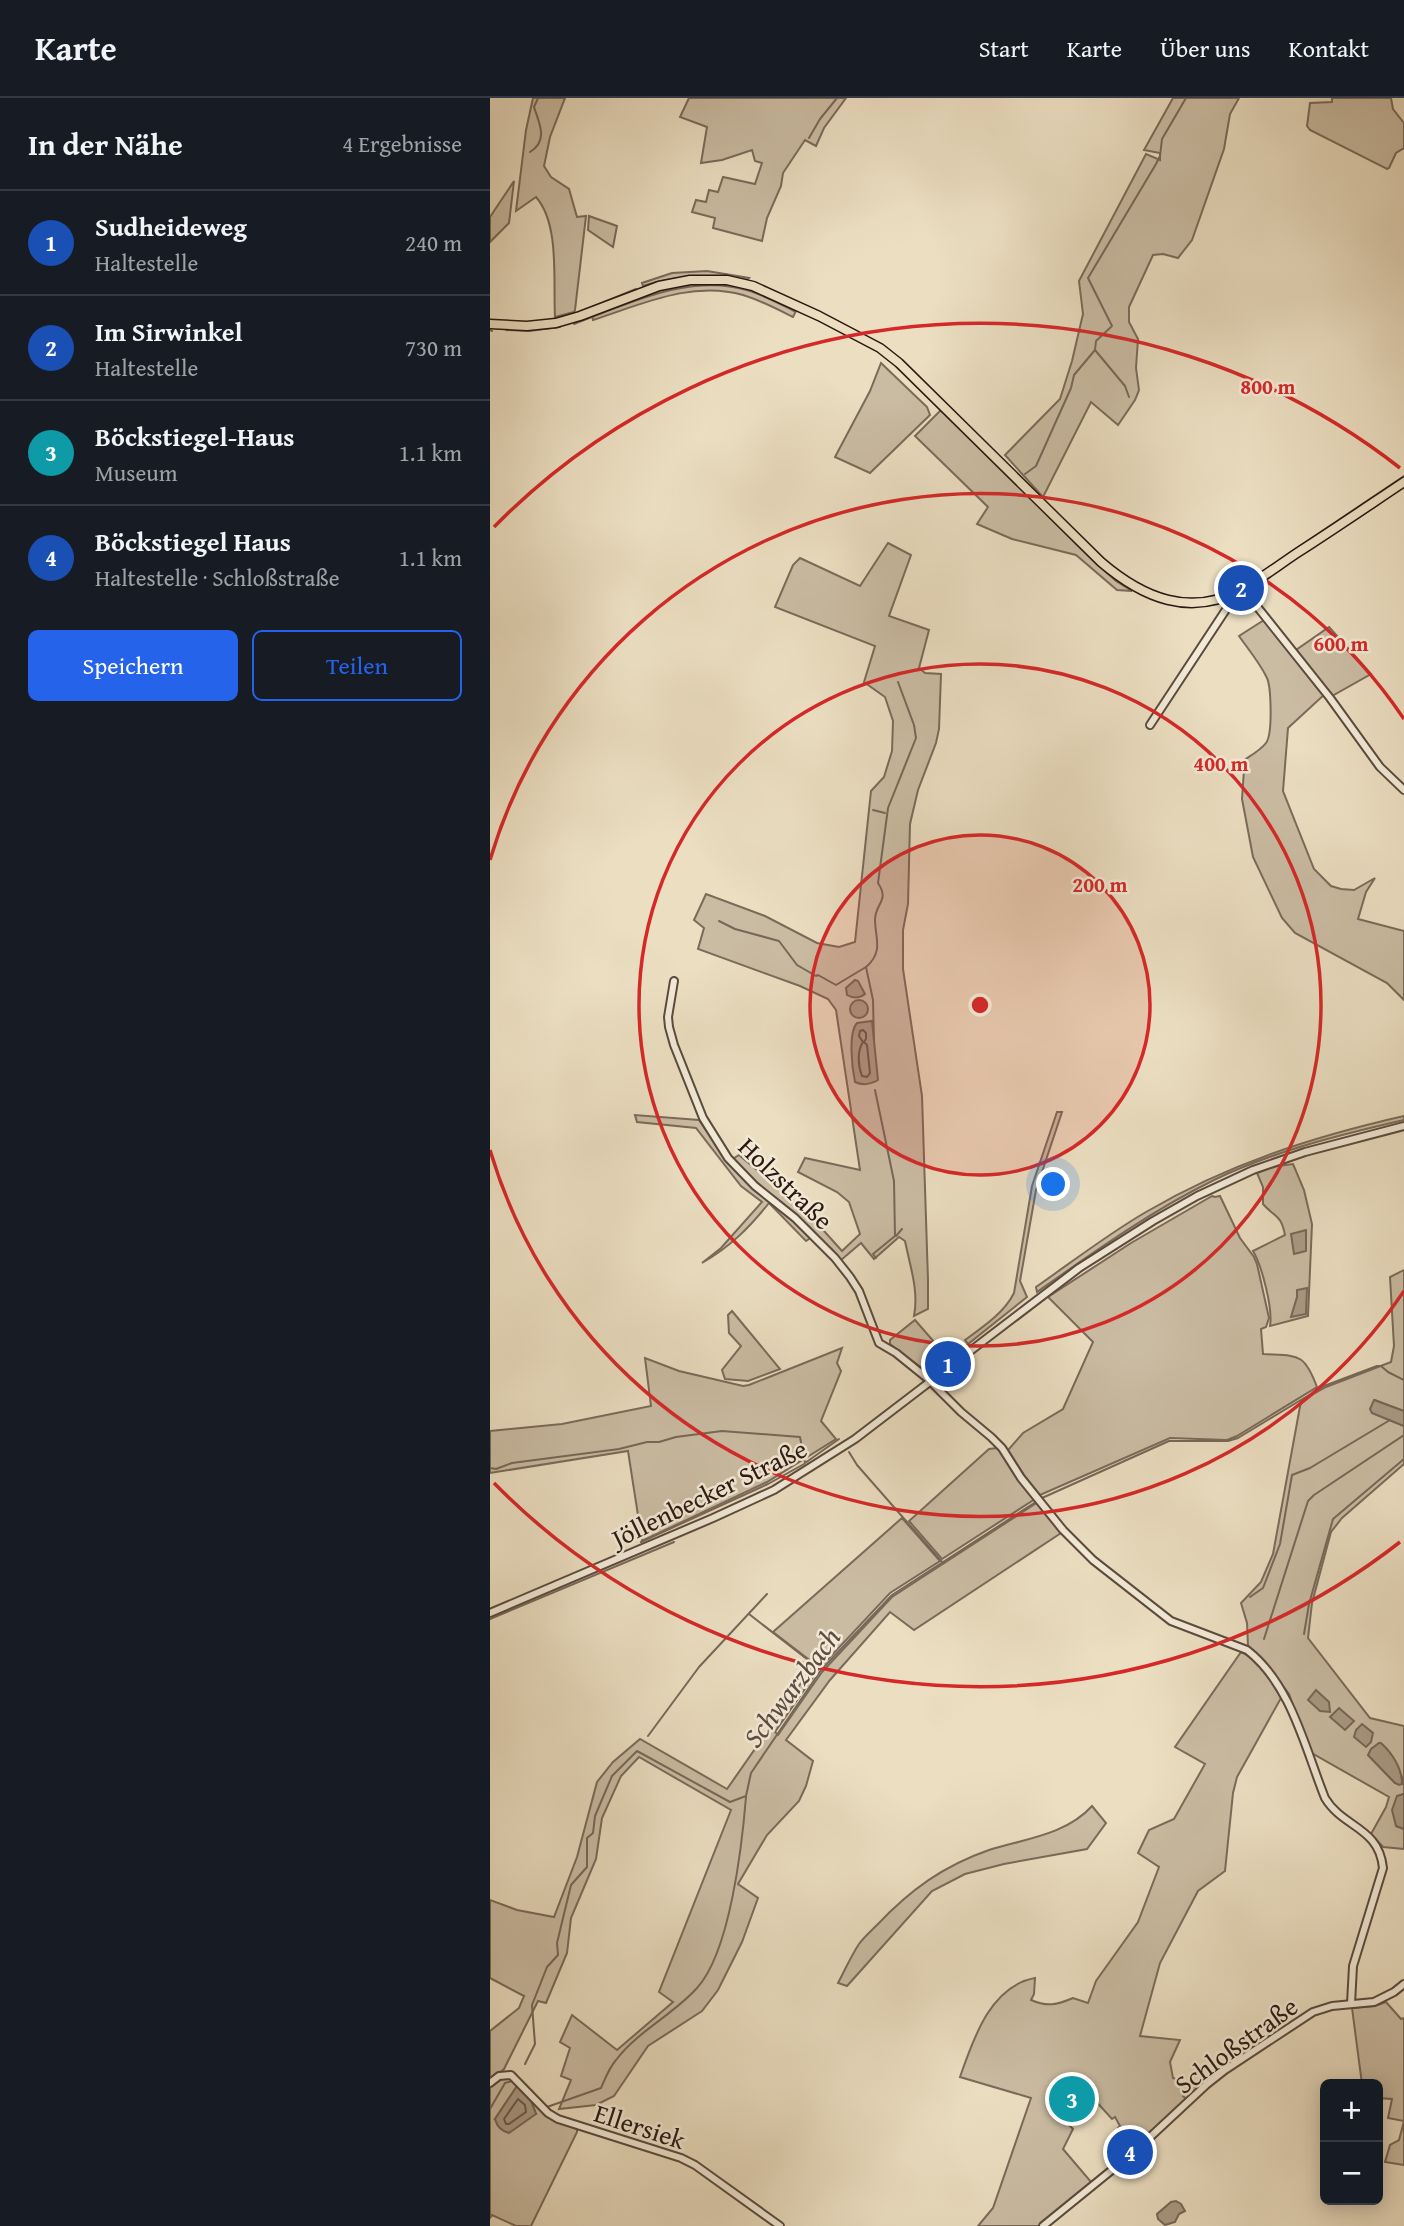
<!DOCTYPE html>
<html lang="de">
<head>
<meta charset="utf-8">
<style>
	body { margin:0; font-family:"Gentium Book Plus",serif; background:#242831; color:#f1f3f6 }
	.controls { position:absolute; right:21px; bottom:21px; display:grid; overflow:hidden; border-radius:10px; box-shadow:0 4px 18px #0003 }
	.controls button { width:63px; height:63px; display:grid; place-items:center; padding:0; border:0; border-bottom:2px solid #363941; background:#171b24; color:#f1f3f6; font:35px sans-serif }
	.you { position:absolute; left:564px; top:1087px; width:24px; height:24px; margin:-18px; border:5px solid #fff; border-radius:50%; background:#1a73e8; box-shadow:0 0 0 10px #1a73e833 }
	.badge { display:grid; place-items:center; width:46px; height:46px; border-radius:50%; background:#2563eb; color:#fff; font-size:23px; font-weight:700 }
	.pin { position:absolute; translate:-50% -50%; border:4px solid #fff; box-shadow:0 2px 7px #0006 }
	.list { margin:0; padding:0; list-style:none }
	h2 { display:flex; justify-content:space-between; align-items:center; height:91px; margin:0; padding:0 28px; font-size:30px }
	h2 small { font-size:23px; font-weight:400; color:#9ea1a6 }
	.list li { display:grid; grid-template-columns:46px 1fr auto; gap:21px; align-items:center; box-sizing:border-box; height:105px; padding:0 28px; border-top:2px solid #363941 }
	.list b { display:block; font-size:26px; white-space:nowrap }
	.list p { margin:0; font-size:23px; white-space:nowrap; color:#9ea1a6 }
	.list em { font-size:23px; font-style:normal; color:#9ea1a6 }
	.actions { display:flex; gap:14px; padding:21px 28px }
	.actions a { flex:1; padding:16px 0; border:2px solid #2563eb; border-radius:10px; text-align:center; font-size:24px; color:#2563eb }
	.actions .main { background:#2563eb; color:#fff }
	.map { position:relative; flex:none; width:914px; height:2128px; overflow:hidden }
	header { display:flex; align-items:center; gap:42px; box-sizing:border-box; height:98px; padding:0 35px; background:#171b24; border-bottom:2px solid #363941 }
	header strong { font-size:33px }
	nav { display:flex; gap:38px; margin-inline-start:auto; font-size:24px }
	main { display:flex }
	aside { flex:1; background:#171b24 }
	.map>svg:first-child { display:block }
	.green { fill:#cabca3; stroke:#7a6a5a; stroke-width:2; fill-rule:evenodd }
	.water { fill:#aa9b86; stroke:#776758; stroke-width:2 }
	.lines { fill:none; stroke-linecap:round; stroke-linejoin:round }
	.shore { stroke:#6a5a4c; stroke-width:2 }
	.stream { stroke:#776758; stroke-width:2 }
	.minor-casing { stroke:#5b4a3e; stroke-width:10 }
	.major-casing { stroke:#2b1812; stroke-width:11 }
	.minor { stroke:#f2ead7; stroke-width:6 }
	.major { stroke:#ebdec1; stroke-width:8 }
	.ring { fill:none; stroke:#d62828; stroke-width:3.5 }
	.labels { text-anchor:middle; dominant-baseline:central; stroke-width:5; stroke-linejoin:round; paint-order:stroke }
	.street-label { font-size:26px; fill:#2b1812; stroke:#f2ead7 }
	.water-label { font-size:28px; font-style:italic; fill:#5e4c40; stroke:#f2ead7 }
	.centre { fill:#d62828; stroke:#f2ead7; stroke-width:3.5 }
	.ring-label { font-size:21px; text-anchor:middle; font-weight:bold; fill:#d62828; stroke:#f2ead7; stroke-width:5; stroke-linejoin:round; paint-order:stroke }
</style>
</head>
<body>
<header>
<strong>Karte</strong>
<nav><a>Start</a><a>Karte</a><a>Über uns</a><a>Kontakt</a></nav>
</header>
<main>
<aside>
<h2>In der Nähe<small>4 Ergebnisse</small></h2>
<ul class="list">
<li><span class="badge" style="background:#1a4fb4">1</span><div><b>Sudheideweg</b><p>Haltestelle</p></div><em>240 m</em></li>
<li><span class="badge" style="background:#1a4fb4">2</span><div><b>Im Sirwinkel</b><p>Haltestelle</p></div><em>730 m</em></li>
<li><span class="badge" style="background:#0f9aa8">3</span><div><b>Böckstiegel-Haus</b><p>Museum</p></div><em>1.1 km</em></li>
<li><span class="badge" style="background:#1a4fb4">4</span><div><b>Böckstiegel Haus</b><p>Haltestelle · Schloßstraße</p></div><em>1.1 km</em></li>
</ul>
<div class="actions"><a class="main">Speichern</a><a>Teilen</a></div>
</aside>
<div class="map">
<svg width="914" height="2128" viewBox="0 0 914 2128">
	<rect width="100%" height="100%" fill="#ebdec1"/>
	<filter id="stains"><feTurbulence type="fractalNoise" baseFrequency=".00286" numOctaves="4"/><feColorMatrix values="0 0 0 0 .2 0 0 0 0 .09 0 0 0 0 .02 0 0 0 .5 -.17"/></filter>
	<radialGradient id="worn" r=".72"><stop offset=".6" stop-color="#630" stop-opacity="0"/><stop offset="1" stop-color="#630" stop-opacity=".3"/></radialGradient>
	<!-- green -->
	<g class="green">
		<path d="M43 0H75L60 39 54 68 61 79 79 91 87 119 96 118 85 212 84 214 65 219C63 184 70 126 46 99L26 113 36 32Z"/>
		<path d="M199 0H356L334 30 326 48 315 42 293 75 291 88 277 120 272 143 223 130 225 120 202 114 206 102 216 104 219 92 228 94 233 79 265 86 272 65 265 63 262 52 232 62 211 65 217 29 190 19Z"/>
		<path d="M683 0H749L740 16 734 51 702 142 688 160 673 156 663 157 639 209V224L648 241 646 270 649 292 645 302 628 327 601 304 553 399 515 357 570 301 582 263 593 216 589 183 656 56 670 62V55L654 52Z"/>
		<path d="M842 0H901L903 11 914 25V50L906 55 899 70 897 71 820 32 817 28 820 5 842 4Z"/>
		<path d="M24 83 19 125 0 144V119Z"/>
		<path d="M99 118 127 128 123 149 98 132Z"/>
		<path d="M217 173 259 180 257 182C221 175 188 177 153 188L152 185 182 175Z"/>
		<path d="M201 185C246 184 267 194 307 211L303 219C287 211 270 202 253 197 202 182 150 207 103 222L102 217 170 191Z"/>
		<path d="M391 265 437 309 440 317 380 375 345 359 380 293Z"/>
		<path d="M451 312 602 461 626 483 642 493 627 492 586 457 522 441 487 426 498 409 425 338Z"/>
		<path d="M398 445 421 457 399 518 439 532 429 570 435 575 451 576 449 631 446 645 428 692 420 726 418 806 413 832V871L432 998 438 1182V1211L424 1218C429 1193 420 1168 415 1143L409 1139 384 1161 371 1145 350 1163 325 1137 316 1143 279 1105C259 1130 240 1149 212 1165L231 1150 272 1104 251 1088 206 1030 147 1024 145 1017 209 1022 238 1064 249 1057 317 1114 352 1153 370 1136 359 1104 347 1094 308 1074 315 1060 370 1072 346 912 338 901 310 888 208 851 214 830 204 822 216 796 275 818 327 845 349 849 365 844 381 693 394 679 402 653 403 623 395 599 374 584 385 548 285 509 303 467 310 460 370 488Z"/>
		<path d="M774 522 835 596 798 630 793 693 824 771 841 788 851 791 864 792 885 780 876 794 868 821 914 833V902L897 885 805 835 792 820 763 759 752 701 754 672 750 665C758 659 770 653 776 645 783 636 781 589 777 580 770 565 758 551 749 538Z"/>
		<path d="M839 529 881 576 842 598 806 552Z"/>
		<path d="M567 1014H572L546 1092 530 1183 537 1199 478 1246 475 1242C493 1229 514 1215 524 1195L542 1088Z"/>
		<path d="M914 1018V1022C849 1037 784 1053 724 1082 661 1113 604 1154 547 1194L546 1189C582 1164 618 1136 656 1114 738 1066 822 1039 914 1018Z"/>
		<path d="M803 1066 814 1092 822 1126 818 1218 780 1228C783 1211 772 1168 763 1153L795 1137C791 1116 785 1120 773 1106V1089L767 1075 781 1069Z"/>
		<path d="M722 1098 725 1099 730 1098 750 1140 764 1159 767 1166 779 1220 776 1229 771 1231 773 1256C808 1258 814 1254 827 1289L747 1338 737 1342 680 1340 550 1397 534 1377 518 1352 533 1335 573 1311 603 1244 558 1199 641 1145Z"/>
		<path d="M914 1172V1313L885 1302 882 1315 914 1328V1366L852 1420 841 1434 822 1505 818 1540 880 1620 914 1628V1696L907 1698 906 1728 914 1731V1751L893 1749 881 1736 896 1709 899 1699 820 1654 799 1596 774 1563 758 1548 757 1525 751 1505 771 1484 783 1456 811 1303 836 1289 901 1264 904 1248 900 1179ZM878 1657 907 1668 912 1679V1686L905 1685Z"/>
		<path d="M242 1213 290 1271 258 1283 235 1281 232 1272 251 1248 239 1235 238 1217Z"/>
		<path d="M425 1222 459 1261 440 1273 433 1271 400 1246V1242Z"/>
		<path d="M352 1250 347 1265 351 1273 331 1323 346 1341 277 1384 152 1443 138 1353 0 1375V1333L72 1326 161 1308 155 1260 189 1273 253 1288 259 1287Z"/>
		<path d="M507 1350 545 1401 452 1461 419 1423 499 1351Z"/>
		<path d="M548 1404 571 1435 424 1532 400 1514 340 1582 296 1642 323 1663 316 1688 309 1703 277 1737 248 1786 268 1800 252 1844 228 1892 212 1913 158 1948 124 1998 106 2007 69 2011 81 1982 71 1978 80 1950 70 1944 82 1917 127 1952 183 1904 169 1894 241 1712 149 1659 131 1678 112 1720 106 1761 81 1820 77 1855 56 1905 48 1903 14 1971 0 1983V1933L29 1910 34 1898 0 1880V1802L27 1812 64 1819 87 1759 107 1684 123 1664 150 1641 237 1691 323 1568 328 1572 285 1634 288 1637 332 1574 402 1499Z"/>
		<path d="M412 1420 450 1463 400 1495 330 1570 283 1534Z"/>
		<path d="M751 1554C771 1562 781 1583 791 1600L747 1679 743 1695 735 1773 708 1793 670 1865 650 1938 690 1942 680 1964 683 1980 709 1990 702 1996 699 1993 693 1998 696 2001 643 2051 628 2030 630 2028 625 2019 622 2021 593 1989 577 1986 564 2002 568 2015 583 2031 573 2051 602 2085 549 2128H488L503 2110 541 2000 470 1979C483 1942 500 1888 545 1880L544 1896 541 1902C557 1909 567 1907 583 1900L598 1905 606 1883 648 1824 669 1769 648 1755 659 1732 684 1721 715 1666 685 1649Z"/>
		<path d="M602 1708 616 1725 597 1751 514 1766 475 1776 442 1793 357 1888 348 1885C355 1872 361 1858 369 1846 374 1839 381 1833 387 1827 420 1792 453 1768 499 1752 534 1741 576 1737 602 1708Z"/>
		<path d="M896 1904 911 1921 914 1920V2067L895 2064 900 2047 909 2042 914 2023 898 2020 902 2001 888 2000V1986H872L862 1910 885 1908Z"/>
		<path d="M13 1980H21L37 1994 55 2017 87 2031V2034L41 2128H26L2 2117 0 2120V1989ZM27 1988 41 2003 46 2016 5 2021Z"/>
	</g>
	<!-- water -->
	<g class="water">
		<path d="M365 882 368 883 375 896C370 900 364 901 357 897L356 890Z"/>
		<circle cx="369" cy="911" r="9"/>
		<path d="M382 923 388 982C381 986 373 988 365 984 362 970 358 935 367 925Z"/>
		<path d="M816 1132V1153L804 1156 801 1136Z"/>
		<path d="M817 1190 816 1216 801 1219 807 1199V1192Z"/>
		<path d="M884 1302 914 1313V1328L882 1315 880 1311Z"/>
		<path d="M826 1592 839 1604 840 1614 830 1613 818 1602Z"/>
		<path d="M849 1610 864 1623 855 1632 840 1619Z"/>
		<path d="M872 1626 883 1635 881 1644 876 1649 864 1639 866 1632Z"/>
		<path d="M889 1645H891C902 1655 912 1670 912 1686L909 1687 905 1685 878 1657 881 1651Z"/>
		<path d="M914 1696V1731L906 1728 902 1712 907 1698Z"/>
		<path d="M27 1988 41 2003 46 2016 19 2035C11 2033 7 2029 5 2021Z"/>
		<path d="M686 2103 691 2106 695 2113 689 2116 685 2124 675 2127 668 2121 667 2116 681 2104Z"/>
	</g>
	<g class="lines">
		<!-- shore -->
		<g class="shore">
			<path d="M373 932 376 935V941L374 944 377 947 380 975 377 979 372 978C368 968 367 953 373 944L369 938 370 933Z"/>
			<path d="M28 2001 35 2007 36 2014 19 2026H16L14 2021Z"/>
		</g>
		<!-- stream -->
		<g class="stream">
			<path d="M319 40 330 21 347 0"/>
			<path d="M40 54C59 42 49 25 44 9L48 0"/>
			<path d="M92 213 146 191"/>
			<path d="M59 222 74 218"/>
			<path d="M84 226C138 206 200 174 260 193 275 198 290 206 304 213"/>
			<path d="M0 232 2 233"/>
			<path d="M16 232 39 233 70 229"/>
			<path d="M605 252 635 288 639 299"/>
			<path d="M535 376 546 368 581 290 584 277 605 252 606 243 622 228 598 180 666 66 670 58 672 41 696 0"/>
			<path d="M862 424 914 389"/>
			<path d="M804 452 914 378"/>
			<path d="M383 712 395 715"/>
			<path d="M229 823 245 831 289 843 307 867 326 878 328 877 346 887 376 869 383 902 384 943"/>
			<path d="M376 869C394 854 385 839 385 822 385 805 400 803 388 785L398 710 426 640 424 627 408 584"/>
			<path d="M385 992 404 1083 405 1138 383 1156 386 1160"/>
			<path d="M406 1138 412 1131"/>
			<path d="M359 1354 367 1367 453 1465"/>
			<path d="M0 1370 6 1371 22 1365 129 1351 157 1344H169L186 1339 232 1333 310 1339 315 1365 349 1341"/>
			<path d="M151 1444 278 1386 314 1366"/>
			<path d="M760 1499 773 1490 790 1446 802 1377 820 1370 900 1322"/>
			<path d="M259 1516 331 1572"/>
			<path d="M0 1521 184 1444"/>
			<path d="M814 1536 819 1506 843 1421 914 1361"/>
			<path d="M774 1541 818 1403 824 1397 914 1337"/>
			<path d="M158 1638 209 1569 277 1496"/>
			<path d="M35 1966 45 1946 42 1907 57 1869 68 1857 67 1845 81 1787 97 1769V1740L103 1735 105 1718 122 1678 147 1653 240 1704 256 1698 261 1675 331 1572 402 1497 552 1400 679 1343H738L748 1340 834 1288 887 1268H891L898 1274 914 1282"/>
			<path d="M57 2009 111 1990C115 1981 119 1970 126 1962 148 1933 184 1916 207 1890 240 1854 252 1748 256 1699"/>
			<path d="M0 2011 15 1985 22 1983"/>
		</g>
		<defs>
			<g id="minor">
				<path d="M753 491 840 600 890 669 914 692"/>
				<path d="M660 627 737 510V498"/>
				<path d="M184 883 178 919 179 929 184 947 213 1020 238 1060 265 1088 305 1120 345 1160 360 1179 369 1193 389 1245 406 1255 437 1280 471 1314 501 1339 512 1350 531 1380 573 1432 603 1462 681 1523 757 1552C801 1586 815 1650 835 1700 853 1730 889 1729 893 1770L863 1868 861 1906"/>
				<path d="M0 1515 223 1420 284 1392 365 1341 589 1170 663 1123 707 1098 763 1072 815 1054 914 1028"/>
				<path d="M0 1985 9 1978 21 1977 58 2015 68 2021 191 2060 205 2067 290 2128"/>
				<path d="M553 2128 644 2054 716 1987 735 1972 823 1914 842 1908 884 1904 904 1894 914 1886"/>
			</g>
			<path id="major" d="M0 226 37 228 66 225 90 218 169 188 200 182H237L263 188 329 218 390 250 409 265 611 464C653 500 700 520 753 491 772 480 789 467 807 455 843 432 878 408 914 384"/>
		</defs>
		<!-- minor casing -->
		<use href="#minor" class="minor-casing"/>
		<!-- major casing -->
		<use href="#major" class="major-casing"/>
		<!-- minor -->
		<use href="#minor" class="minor"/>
		<!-- major -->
		<use href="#major" class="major"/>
	</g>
	<!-- distance rings -->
	<circle cx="490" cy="907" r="170" fill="#d62828" fill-opacity=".12"/>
	<g class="ring">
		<circle cx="490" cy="907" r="170"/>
		<circle cx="490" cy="907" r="341"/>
		<path d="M914 1193A511 511 0 0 1 0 1052M0 762A511 511 0 0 1 914 621"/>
		<path d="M910 1444A682 682 0 0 1 4 1385M4 429A682 682 0 0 1 910 370"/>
	</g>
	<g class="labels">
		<!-- street labels -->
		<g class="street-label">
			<text transform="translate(296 1085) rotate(44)">Holzstraße</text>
			<text transform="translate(219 1395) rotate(-26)">Jöllenbecker Straße</text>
			<text transform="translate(746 1947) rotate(-36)">Schloßstraße</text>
			<text transform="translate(150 2028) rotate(18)">Ellersiek</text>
		</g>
		<!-- water labels -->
		<g class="water-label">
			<text transform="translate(301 1589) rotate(-53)">Schwarzbach</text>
		</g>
	</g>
	<circle cx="490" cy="907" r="10" class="centre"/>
	<g class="ring-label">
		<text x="778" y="296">800 m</text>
		<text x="851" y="553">600 m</text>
		<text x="731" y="673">400 m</text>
		<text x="610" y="794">200 m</text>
	</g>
	<rect width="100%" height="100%" filter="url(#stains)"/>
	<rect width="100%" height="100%" fill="url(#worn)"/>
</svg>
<div class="controls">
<button>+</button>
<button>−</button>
</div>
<div class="you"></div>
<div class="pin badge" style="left:458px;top:1266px;background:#1a4fb4">1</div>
<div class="pin badge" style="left:751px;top:490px;background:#1a4fb4">2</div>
<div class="pin badge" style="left:582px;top:2001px;background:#0f9aa8">3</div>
<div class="pin badge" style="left:640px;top:2054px;background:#1a4fb4">4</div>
</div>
</main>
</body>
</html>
